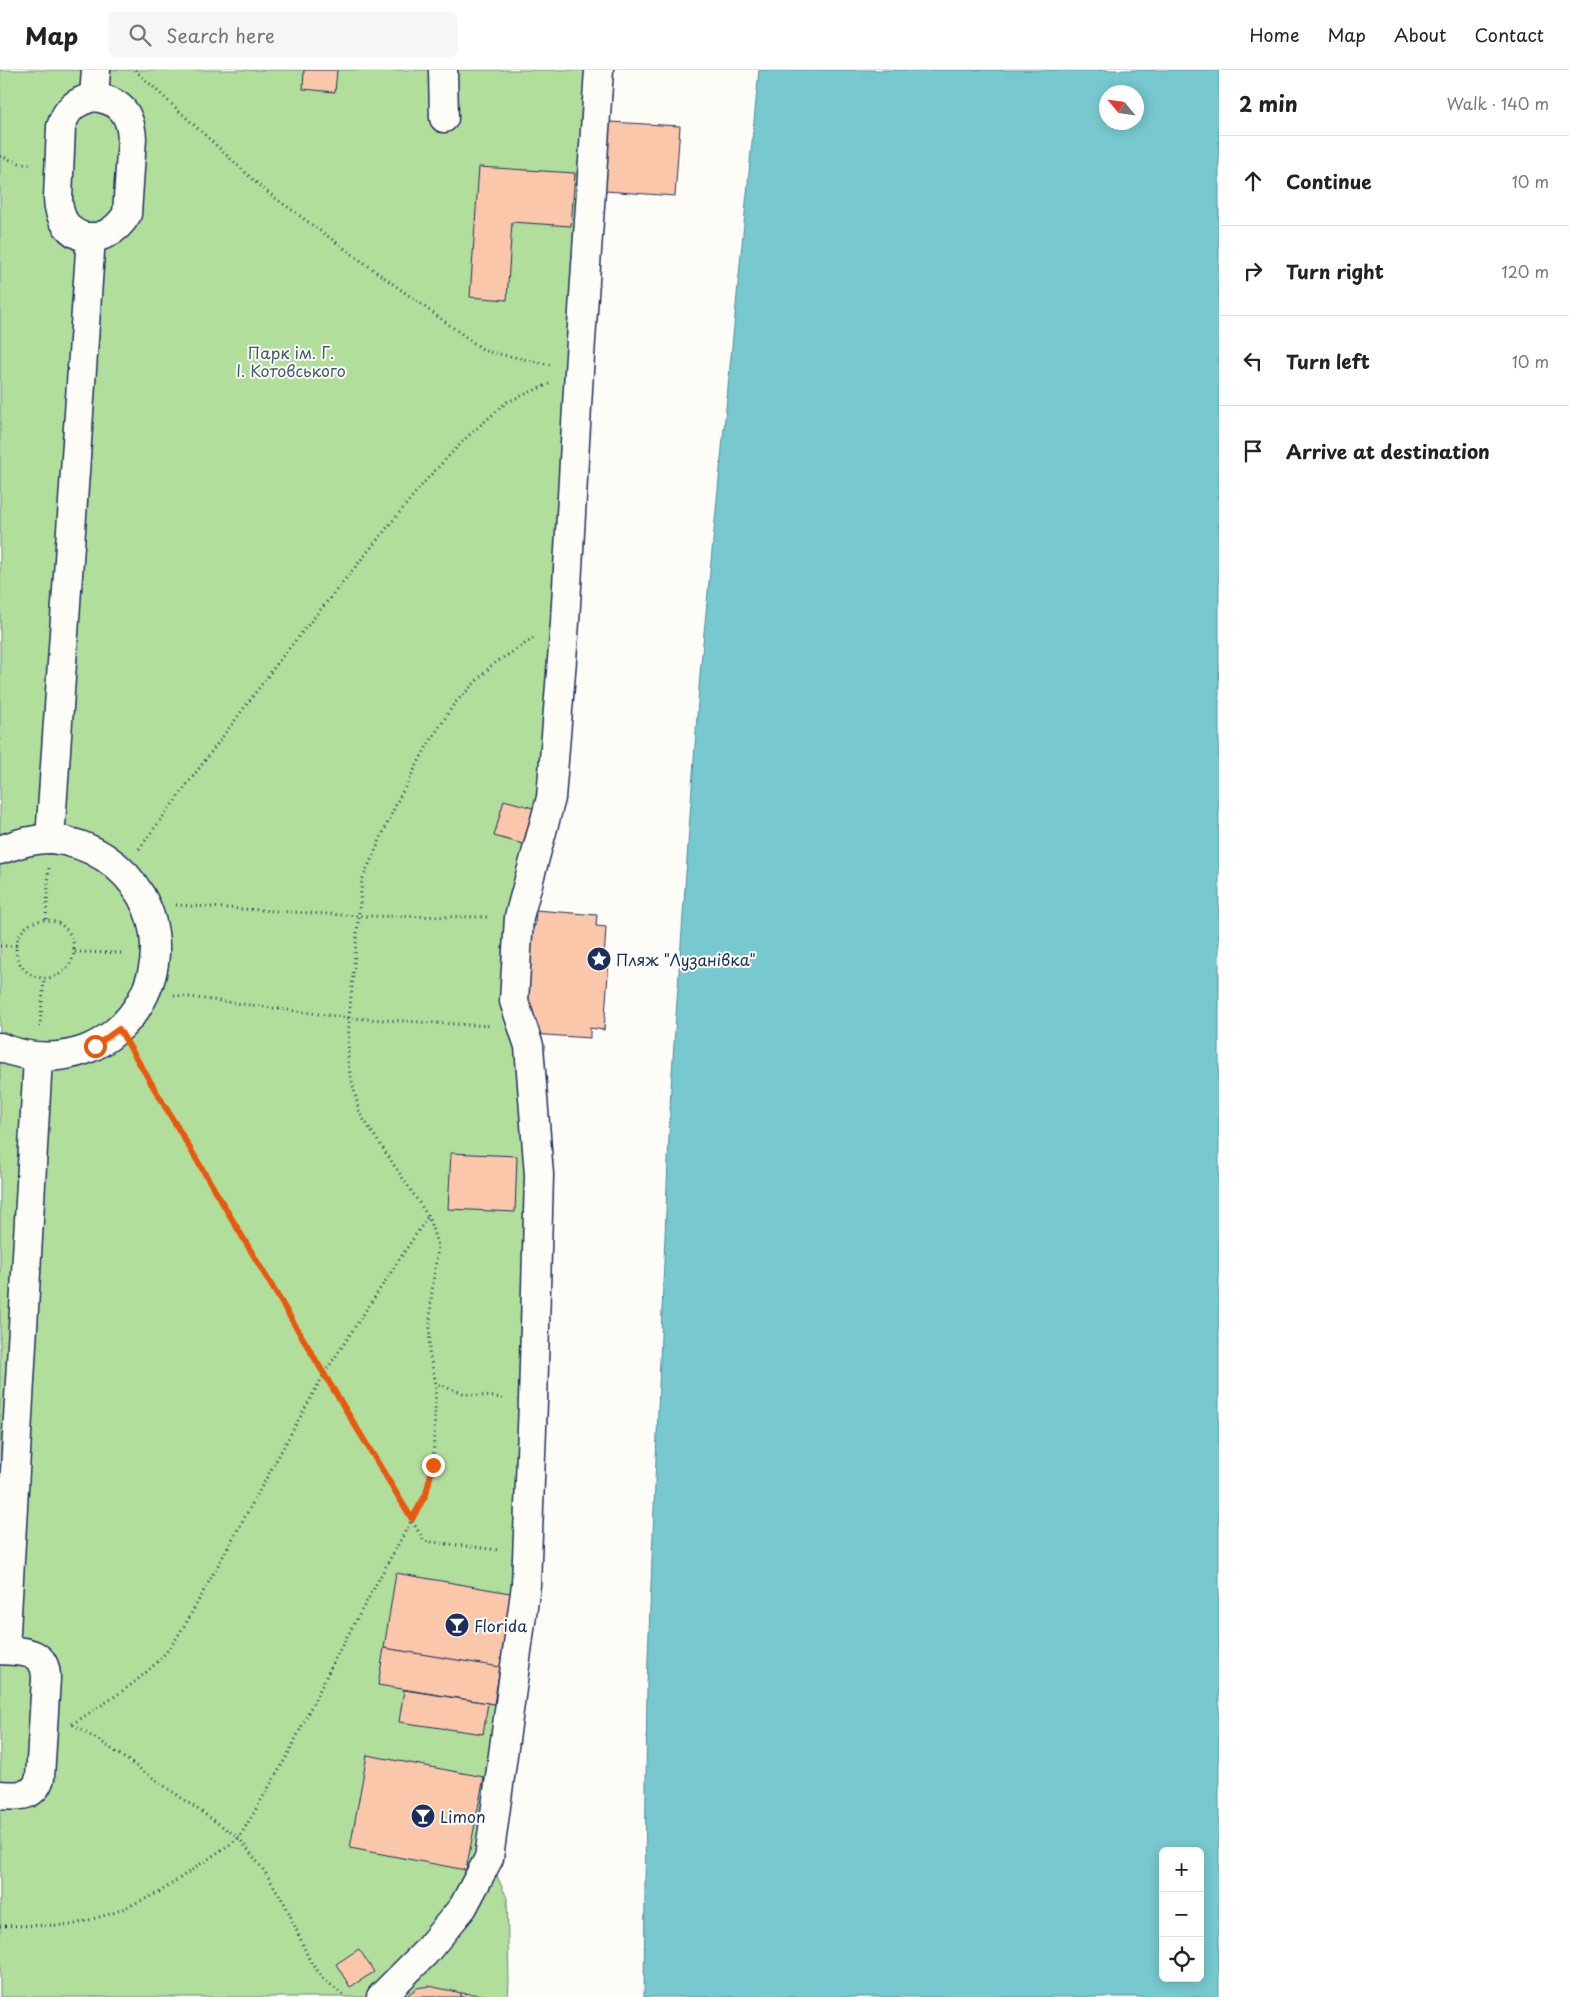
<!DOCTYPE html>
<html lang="en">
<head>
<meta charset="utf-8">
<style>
	body { margin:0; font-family:"Playpen Sans",sans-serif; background:#f6f6f6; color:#222 }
	.controls { position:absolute; right:15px; bottom:15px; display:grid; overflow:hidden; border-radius:8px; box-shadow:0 2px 12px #0003 }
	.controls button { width:45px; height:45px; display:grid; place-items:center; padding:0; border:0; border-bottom:1px solid #e0e0e0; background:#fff; color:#222; font:25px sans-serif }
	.compass { position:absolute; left:1099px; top:15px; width:45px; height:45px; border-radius:50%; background:#fff; box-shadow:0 2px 12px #0003; rotate:299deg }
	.stop { position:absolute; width:15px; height:15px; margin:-11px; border:4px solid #ea580c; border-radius:50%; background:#fff }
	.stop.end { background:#ea580c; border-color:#fff; box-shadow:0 1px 5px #0008 }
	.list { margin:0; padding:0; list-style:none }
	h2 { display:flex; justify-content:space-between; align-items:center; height:65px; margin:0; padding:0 20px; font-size:21px }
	h2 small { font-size:16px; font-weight:400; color:#767676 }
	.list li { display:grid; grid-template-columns:32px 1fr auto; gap:15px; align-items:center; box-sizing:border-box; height:90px; padding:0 20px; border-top:1px solid #e0e0e0 }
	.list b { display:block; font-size:19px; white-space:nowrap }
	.list em { font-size:16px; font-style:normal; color:#767676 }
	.icon { flex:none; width:28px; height:28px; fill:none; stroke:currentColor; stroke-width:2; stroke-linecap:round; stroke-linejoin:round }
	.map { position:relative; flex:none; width:1219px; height:1927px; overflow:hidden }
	header { display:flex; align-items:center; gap:30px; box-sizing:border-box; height:70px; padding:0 25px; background:#fff; border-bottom:1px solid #e0e0e0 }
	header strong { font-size:24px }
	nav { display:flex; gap:28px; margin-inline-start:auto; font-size:18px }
	.search { width:350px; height:45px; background:#f6f6f6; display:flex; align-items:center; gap:12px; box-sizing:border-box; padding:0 18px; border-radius:8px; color:#767676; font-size:19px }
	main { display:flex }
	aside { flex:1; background:#fff }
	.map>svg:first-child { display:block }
	.green { fill:#b2de9c; stroke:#66867d }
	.water { fill:#77c8cf; stroke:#528ba2; fill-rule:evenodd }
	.building { fill:#fac7ab; stroke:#1b2f5e }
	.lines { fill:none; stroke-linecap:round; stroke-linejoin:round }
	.minor-casing { stroke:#1b2f5e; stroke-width:31 }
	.path { stroke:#1b2f5e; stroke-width:3; stroke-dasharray:1 4; stroke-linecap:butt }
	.minor { stroke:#fdfcf7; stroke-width:28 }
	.route { stroke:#ea580c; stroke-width:6 }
	.labels { text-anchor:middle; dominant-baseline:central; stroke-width:4; stroke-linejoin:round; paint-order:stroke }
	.park-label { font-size:16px; fill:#415b6e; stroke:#fdfcf7 }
	.poi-label { font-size:16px; fill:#1b2f5e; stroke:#fdfcf7; text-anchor:start }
</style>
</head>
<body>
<header>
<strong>Map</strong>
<div class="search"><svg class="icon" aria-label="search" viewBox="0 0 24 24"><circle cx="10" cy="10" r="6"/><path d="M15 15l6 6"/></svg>Search here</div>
<nav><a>Home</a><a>Map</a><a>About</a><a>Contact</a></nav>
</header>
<main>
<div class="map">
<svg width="1219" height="1927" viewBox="0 0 1219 1927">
	<rect width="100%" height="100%" fill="#fdfcf7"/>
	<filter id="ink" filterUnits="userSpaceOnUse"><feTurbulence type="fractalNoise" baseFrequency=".02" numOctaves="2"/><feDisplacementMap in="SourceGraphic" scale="10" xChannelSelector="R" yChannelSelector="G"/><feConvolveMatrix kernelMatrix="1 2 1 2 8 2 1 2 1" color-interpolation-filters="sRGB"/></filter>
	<g filter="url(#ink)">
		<!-- green -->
		<path class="green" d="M0 0H601L565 552 519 847 529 976 528 1483 489 1788 507 1828 509 1912 508 1927H0Z"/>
		<!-- water -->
		<path class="water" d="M759 0H1219V1927H644L647 1613 671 1017 700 604ZM1106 22H1136V52H1106ZM1163 1781H1200V1908H1163Z"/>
		<!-- building -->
		<g class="building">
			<path d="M304 0H337L335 22 303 19Z"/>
			<path d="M610 52 680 56 675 126 605 121Z"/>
			<path d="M479 97 575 103 571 156 512 152 507 230 470 227Z"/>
			<path d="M504 730 533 738 523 774 494 766Z"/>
			<path d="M536 840 597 845 596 856 606 857 604 890H609L604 960 590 958V968L531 964 522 947 529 856H535Z"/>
			<path d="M451 1083 517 1086 515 1142 448 1139Z"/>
			<path d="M396 1503 521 1525 508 1599 384 1578Z"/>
			<path d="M384 1578 500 1597 494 1634 378 1615Z"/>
			<path d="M404 1620 488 1633 483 1664 399 1652Z"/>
			<path d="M367 1685 484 1707 466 1800 350 1778Z"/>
			<path d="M359 1879 374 1902 350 1917 336 1894Z"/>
			<path d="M429 1916 461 1923 460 1927H405L417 1918Z"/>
			<path d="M461 1923 505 1927H460Z"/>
		</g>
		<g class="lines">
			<defs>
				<g id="minor">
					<path d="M443 0 444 48"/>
					<path d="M94 27C120 31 130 42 132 68L127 144C105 181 59 173 58 128L61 57C66 39 76 31 94 27Z"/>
					<path d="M94 27 96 0"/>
					<path d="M50 769 91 167"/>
					<path d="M0 780C16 774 34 768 52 769 131 777 181 859 141 931 129 953 108 971 85 980 56 990 29 989 0 977"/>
					<path d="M0 1580C21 1582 46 1579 46 1608L40 1708C34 1728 18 1726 0 1725"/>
					<path d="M5 1580 38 988"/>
					<path d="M381 1927 425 1883 463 1837 489 1788 526 1515 533 1332 539 1105 529 976 514 931 519 847 551 728 565 552 579 301 599 0"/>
				</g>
			</defs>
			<!-- minor casing -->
			<use href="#minor" class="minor-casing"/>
			<!-- path -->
			<g class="path">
				<path d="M135 0 263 119 485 281 551 295"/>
				<path d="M0 86 22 94H30"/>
				<path d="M139 779 282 587 426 410 467 367 507 332 549 314"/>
				<path d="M176 835 359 846 490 847"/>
				<path d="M46 849 49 798"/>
				<circle cx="45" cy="879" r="29"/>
				<path d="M0 876H16"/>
				<path d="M75 882 124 883"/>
				<path d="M174 925 349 948 491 956"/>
				<path d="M40 957 44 909"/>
				<path d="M134 983 424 1471 499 1480"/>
				<path d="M503 1328 466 1324 436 1314 429 1282 431 1229 438 1176 428 1146 360 1044 348 995 349 948 362 810 397 732 426 678 454 634 492 595 534 568"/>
				<path d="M72 1654C105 1633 141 1612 167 1581 174 1573 180 1562 186 1553L324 1304 428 1146"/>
				<path d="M73 1655 100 1671 239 1768 265 1802 286 1836 310 1891 323 1908 345 1927"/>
				<path d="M0 1856 72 1855 116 1842 158 1823 239 1768 286 1688 338 1583 426 1424 433 1395 436 1314"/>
			</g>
			<!-- minor -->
			<use href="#minor" class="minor"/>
		</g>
	</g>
	<g class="lines" filter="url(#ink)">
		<!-- route -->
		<path class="route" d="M95 976 119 959 324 1304 412 1449 426 1424 433 1395"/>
	</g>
	<!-- icons -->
	<defs>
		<symbol id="sight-disc" viewBox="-11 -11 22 22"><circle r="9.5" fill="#1b2f5e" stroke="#fdfcf7"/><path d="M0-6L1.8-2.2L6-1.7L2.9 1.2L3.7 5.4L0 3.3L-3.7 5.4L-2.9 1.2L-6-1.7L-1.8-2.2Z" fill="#fff"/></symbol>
		<symbol id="bar-disc" viewBox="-11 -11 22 22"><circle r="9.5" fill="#1b2f5e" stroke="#fdfcf7"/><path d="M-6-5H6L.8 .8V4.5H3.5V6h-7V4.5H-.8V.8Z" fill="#fff"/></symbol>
	</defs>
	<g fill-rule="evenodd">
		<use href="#sight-disc" x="585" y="875" width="28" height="28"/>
		<use href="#bar-disc" x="443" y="1541" width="28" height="28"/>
		<use href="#bar-disc" x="409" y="1732" width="28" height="28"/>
	</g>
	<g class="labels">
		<!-- park labels -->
		<g class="park-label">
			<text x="291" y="282">Парк ім. Г.<tspan x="291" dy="18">І. Котовського</tspan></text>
		</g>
		<!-- poi labels -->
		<g class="poi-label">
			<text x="616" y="889">Пляж "Лузанівка"</text>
			<text x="474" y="1555">Florida</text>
			<text x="440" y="1746">Limon</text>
		</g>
	</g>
</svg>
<div class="controls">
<button>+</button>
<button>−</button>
<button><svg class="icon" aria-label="locate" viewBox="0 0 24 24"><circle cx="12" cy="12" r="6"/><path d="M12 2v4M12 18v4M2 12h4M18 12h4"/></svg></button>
</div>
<svg class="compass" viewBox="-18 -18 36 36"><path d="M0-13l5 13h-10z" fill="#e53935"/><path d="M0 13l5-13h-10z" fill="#767676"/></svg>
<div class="stop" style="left:95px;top:976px"></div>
<div class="stop end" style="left:433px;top:1395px"></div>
</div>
<aside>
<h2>2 min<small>Walk · 140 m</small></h2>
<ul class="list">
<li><svg class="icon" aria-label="ahead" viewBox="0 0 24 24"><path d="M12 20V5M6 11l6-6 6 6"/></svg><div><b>Continue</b></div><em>10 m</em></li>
<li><svg class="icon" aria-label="right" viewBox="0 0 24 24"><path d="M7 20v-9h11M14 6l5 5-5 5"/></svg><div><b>Turn right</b></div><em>120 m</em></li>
<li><svg class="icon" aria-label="left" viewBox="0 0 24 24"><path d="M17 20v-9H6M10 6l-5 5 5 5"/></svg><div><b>Turn left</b></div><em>10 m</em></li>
<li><svg class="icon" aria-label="arrive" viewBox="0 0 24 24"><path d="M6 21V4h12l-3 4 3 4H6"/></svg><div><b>Arrive at destination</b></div></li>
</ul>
</aside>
</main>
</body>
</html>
